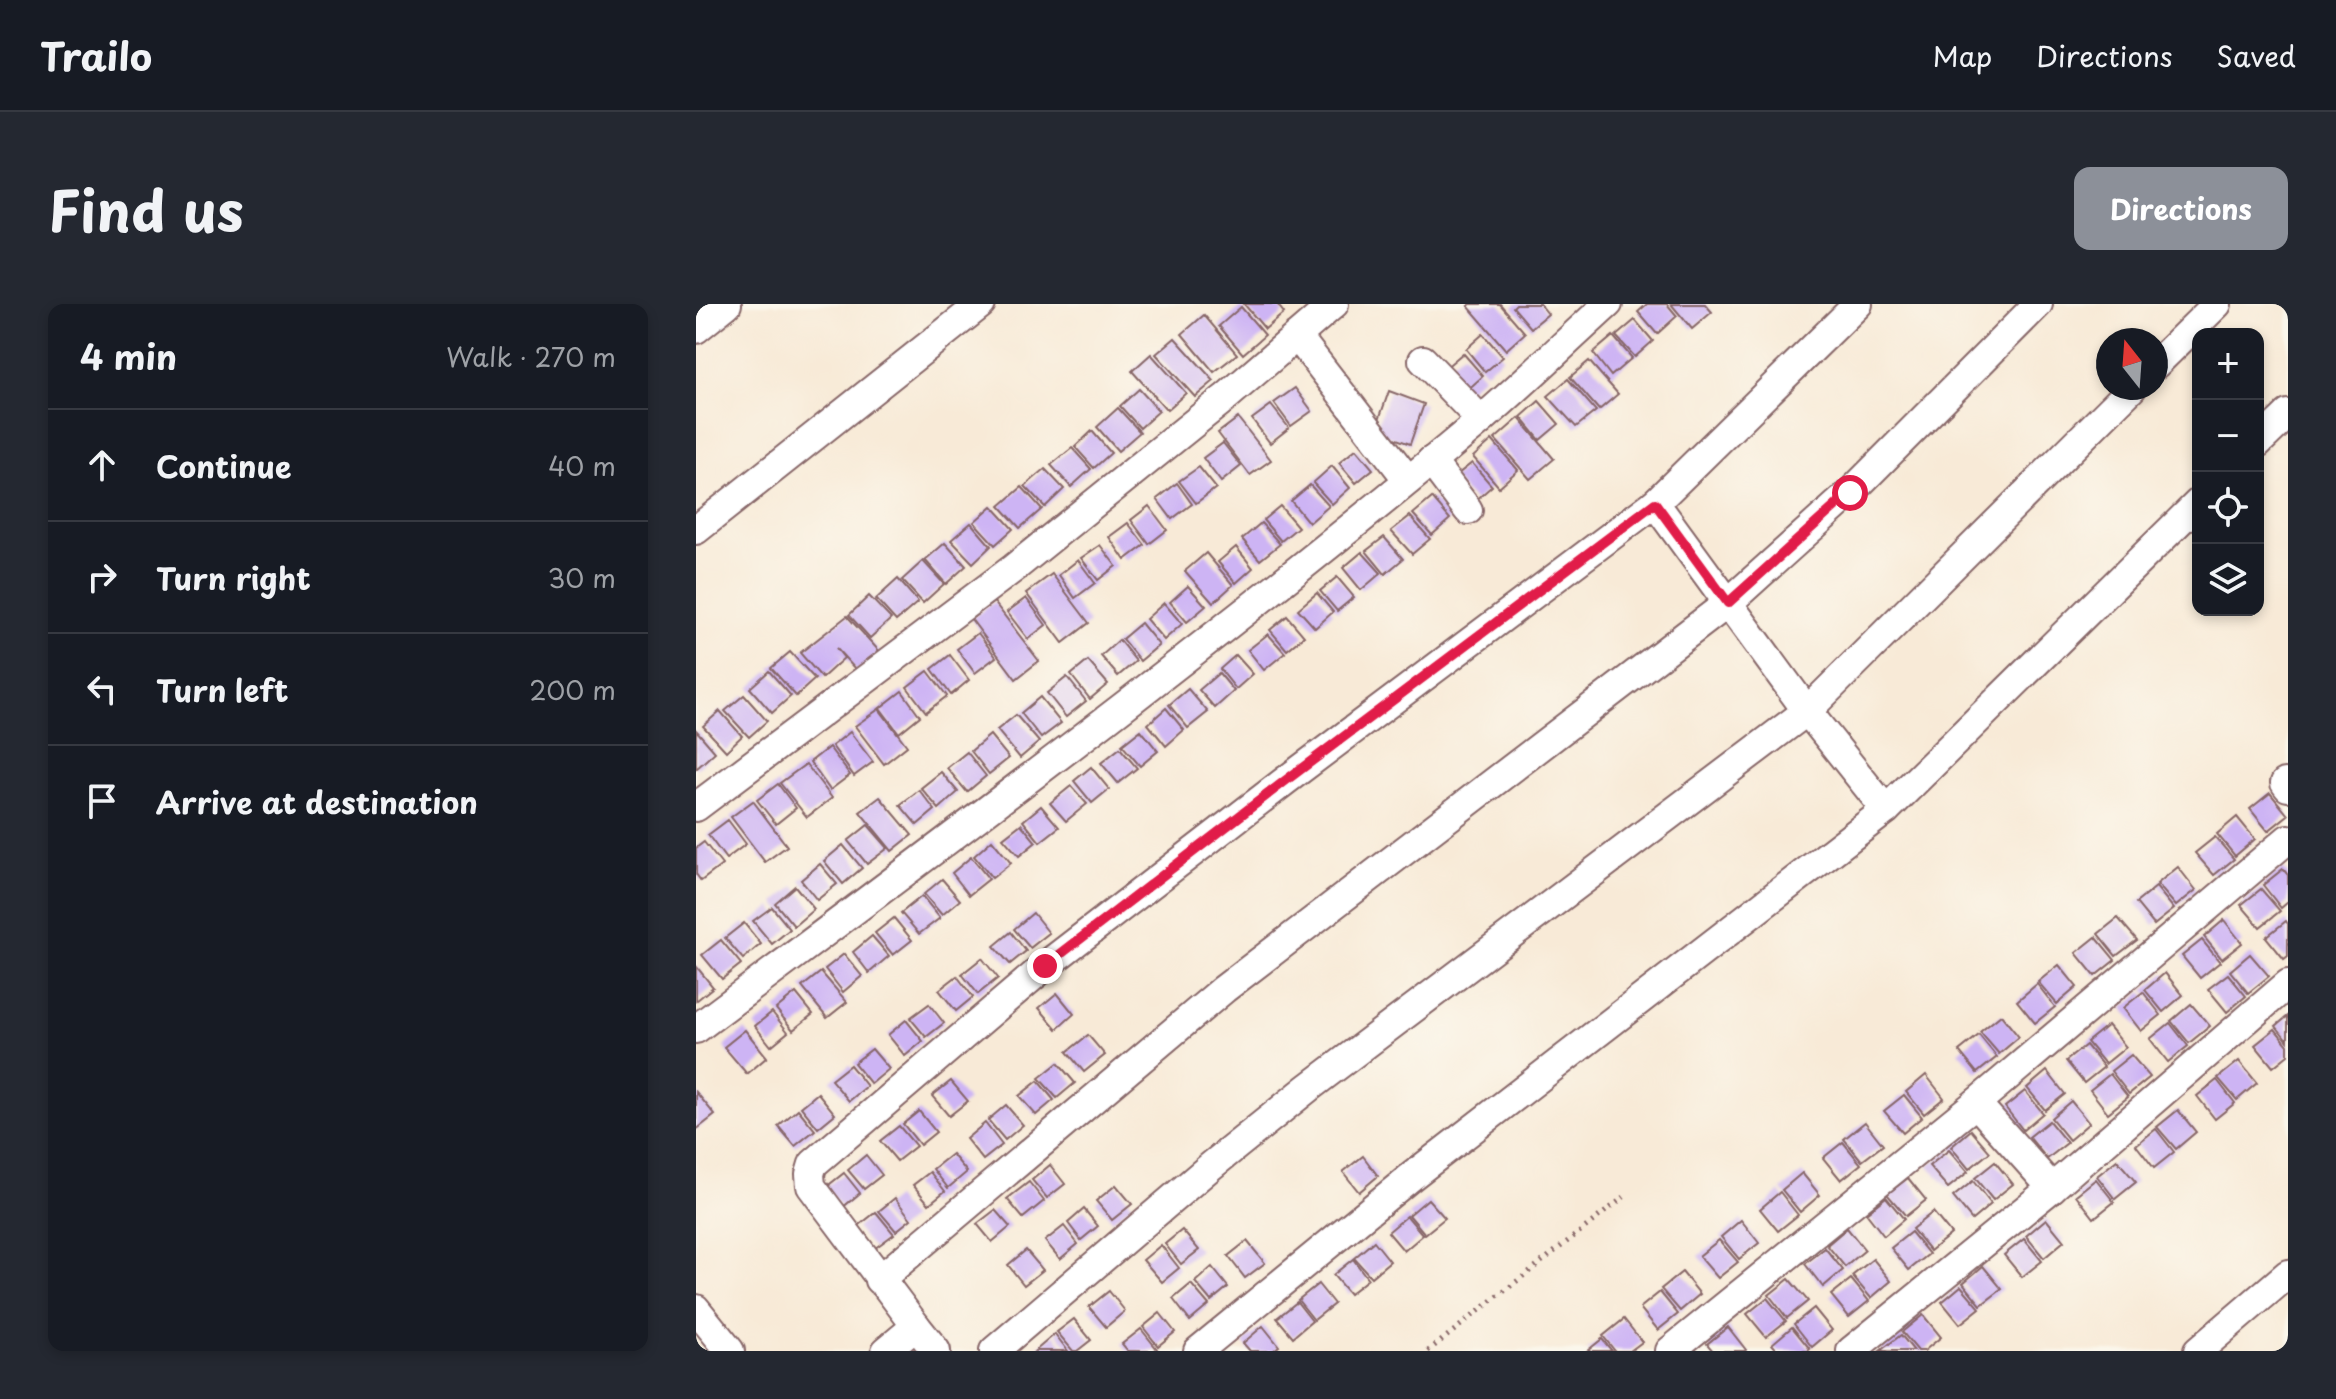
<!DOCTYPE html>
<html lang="en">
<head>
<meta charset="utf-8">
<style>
	body { margin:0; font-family:"Playpen Sans",sans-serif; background:#242831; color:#f1f3f6 }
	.controls { position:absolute; right:24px; top:24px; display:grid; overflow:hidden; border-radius:16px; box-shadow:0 4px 12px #0003 }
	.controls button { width:72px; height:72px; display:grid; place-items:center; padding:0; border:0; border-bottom:2px solid #363941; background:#171b24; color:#f1f3f6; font:40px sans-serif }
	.compass { position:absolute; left:1400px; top:24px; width:72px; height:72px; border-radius:50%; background:#171b24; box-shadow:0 4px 12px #0003; rotate:343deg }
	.stop { position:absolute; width:24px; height:24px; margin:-18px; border:6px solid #e11d48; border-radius:50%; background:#fff }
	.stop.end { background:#e11d48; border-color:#fff; box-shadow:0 2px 8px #0008 }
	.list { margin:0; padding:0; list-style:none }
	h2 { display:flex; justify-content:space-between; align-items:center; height:104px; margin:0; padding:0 32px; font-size:34px }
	h2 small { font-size:26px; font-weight:400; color:#9ea1a6 }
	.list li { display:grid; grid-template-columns:52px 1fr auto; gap:24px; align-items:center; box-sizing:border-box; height:112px; padding:0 32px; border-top:2px solid #363941 }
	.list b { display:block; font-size:30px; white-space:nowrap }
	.list em { font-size:26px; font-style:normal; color:#9ea1a6 }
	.icon { flex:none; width:44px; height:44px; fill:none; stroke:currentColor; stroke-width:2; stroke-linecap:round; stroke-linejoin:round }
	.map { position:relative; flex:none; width:1592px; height:1047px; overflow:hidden; border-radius:16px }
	header { display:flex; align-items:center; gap:48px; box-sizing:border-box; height:112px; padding:0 40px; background:#171b24; border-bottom:2px solid #363941 }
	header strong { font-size:38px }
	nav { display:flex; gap:44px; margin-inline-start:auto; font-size:28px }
	.intro { display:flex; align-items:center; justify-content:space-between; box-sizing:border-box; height:192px; padding:0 48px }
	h1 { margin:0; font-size:56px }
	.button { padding:20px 36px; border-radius:16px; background:#8c9099; color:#fff; font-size:28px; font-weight:700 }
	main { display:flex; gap:48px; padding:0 48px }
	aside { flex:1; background:#171b24; border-radius:16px; box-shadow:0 4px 12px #0003 }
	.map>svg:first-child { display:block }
	.building { fill:#cdb4f4 }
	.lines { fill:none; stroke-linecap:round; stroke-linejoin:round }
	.minor-casing { stroke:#876667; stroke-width:32 }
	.path { stroke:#876667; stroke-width:5; stroke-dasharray:2 6; stroke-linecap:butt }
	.minor { stroke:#fff; stroke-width:28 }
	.route { stroke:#e11d48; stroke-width:10 }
</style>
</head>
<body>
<header>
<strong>Trailo</strong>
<nav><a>Map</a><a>Directions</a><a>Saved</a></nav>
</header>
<div class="intro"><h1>Find us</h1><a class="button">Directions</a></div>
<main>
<aside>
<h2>4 min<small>Walk · 270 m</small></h2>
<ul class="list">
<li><svg class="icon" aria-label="ahead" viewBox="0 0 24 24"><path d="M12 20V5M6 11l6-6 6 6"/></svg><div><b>Continue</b></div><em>40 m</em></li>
<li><svg class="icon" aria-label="right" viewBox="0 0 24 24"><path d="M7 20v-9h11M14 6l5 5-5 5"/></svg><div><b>Turn right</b></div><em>30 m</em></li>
<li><svg class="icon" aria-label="left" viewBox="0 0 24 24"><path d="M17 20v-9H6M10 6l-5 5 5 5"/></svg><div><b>Turn left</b></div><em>200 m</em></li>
<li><svg class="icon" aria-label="arrive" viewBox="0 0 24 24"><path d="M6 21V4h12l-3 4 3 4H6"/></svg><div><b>Arrive at destination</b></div></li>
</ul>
</aside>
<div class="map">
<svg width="1592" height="1047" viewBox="0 0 1592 1047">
	<rect width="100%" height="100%" fill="#fbf7ec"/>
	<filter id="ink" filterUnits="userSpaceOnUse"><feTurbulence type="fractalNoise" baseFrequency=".0125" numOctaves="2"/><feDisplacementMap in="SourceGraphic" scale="16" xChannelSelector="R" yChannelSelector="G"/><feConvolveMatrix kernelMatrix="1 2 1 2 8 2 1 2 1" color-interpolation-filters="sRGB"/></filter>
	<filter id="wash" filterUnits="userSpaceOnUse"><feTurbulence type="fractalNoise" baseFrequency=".006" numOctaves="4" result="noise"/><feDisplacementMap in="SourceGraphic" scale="32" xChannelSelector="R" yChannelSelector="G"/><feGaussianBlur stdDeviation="1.8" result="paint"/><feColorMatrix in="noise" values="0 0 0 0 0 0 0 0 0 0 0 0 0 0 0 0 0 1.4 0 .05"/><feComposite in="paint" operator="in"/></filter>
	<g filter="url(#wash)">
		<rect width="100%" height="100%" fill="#f8ead7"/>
		<g id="blocks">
			<!-- building -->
			<g class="building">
				<path d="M548 0H581L588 9 569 25Z"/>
				<path d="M775 0H804L829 29 810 46 772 2Z"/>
				<path d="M820 0H844L852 10 835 24 817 3Z"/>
				<path d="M951 0H971L981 12 961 30 942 8Z"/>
				<path d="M975 0H1009L1016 8 996 25Z"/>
				<path d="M545 3 569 31 547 50 523 22Z"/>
				<path d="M508 11 541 50 518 68 486 30Z"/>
				<path d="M939 16 957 37 939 53 920 32Z"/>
				<path d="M787 30 807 53 789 68 770 45Z"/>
				<path d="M917 32 936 54 915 72 897 49Z"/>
				<path d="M479 34 518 77 499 93 460 50Z"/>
				<path d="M767 49 787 72 768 89 748 65Z"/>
				<path d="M455 50 490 89 471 106 436 67Z"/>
				<path d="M893 57 922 90 903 106 874 73Z"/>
				<path d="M872 75 900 107 880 123 852 92Z"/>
				<path d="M599 84 616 107 595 122 578 99Z"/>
				<path d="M443 85 463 107 444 124 424 102Z"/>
				<path d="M693 87 728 100 714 140 679 127Z"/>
				<path d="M843 97 863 120 844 136 825 113Z"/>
				<path d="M575 101 593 124 574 139 556 115Z"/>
				<path d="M422 104 444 128 422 147 401 123Z"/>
				<path d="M542 114 575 156 554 171 522 129Z"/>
				<path d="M823 114 858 155 834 175 799 135Z"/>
				<path d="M396 127 415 149 398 164 379 143Z"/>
				<path d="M796 136 822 166 803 183 777 153Z"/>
				<path d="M527 139 545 162 525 178 507 154Z"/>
				<path d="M376 144 395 165 375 183 355 161Z"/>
				<path d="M660 145 677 165 660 179 643 159Z"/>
				<path d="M776 159 796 182 778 198 757 174Z"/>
				<path d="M636 162 654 184 636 200 617 179Z"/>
				<path d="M503 163 520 184 500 199 483 177Z"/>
				<path d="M349 165 368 185 349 203 329 182Z"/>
				<path d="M481 179 496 200 476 215 461 195Z"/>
				<path d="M614 181 633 202 613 219 595 197Z"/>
				<path d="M326 183 346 205 324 224 304 202Z"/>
				<path d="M736 194 754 215 736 231 717 210Z"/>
				<path d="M296 202 317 225 299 241 278 218Z"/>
				<path d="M453 202 471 226 453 240 435 216Z"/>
				<path d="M584 202 602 223 585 237 567 216Z"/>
				<path d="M714 212 734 235 716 250 695 227Z"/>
				<path d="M275 219 295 242 277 259 255 236Z"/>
				<path d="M432 219 449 241 429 256 413 233Z"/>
				<path d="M565 219 584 240 564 256 546 235Z"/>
				<path d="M688 233 707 255 689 270 670 247Z"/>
				<path d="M249 239 270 262 250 280 229 256Z"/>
				<path d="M404 241 420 262 402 276 385 254Z"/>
				<path d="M540 243 557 264 540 279 522 258Z"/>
				<path d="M666 248 685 269 665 286 647 264Z"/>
				<path d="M510 249 537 281 517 299 489 267Z"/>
				<path d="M382 256 399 279 379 294 363 271Z"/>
				<path d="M227 257 248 280 227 299 206 276Z"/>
				<path d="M356 270 393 319 367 339 330 289Z"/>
				<path d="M641 273 658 293 641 307 624 287Z"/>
				<path d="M202 275 222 298 200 317 180 295Z"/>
				<path d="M492 282 510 302 491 318 474 298Z"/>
				<path d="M621 289 637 308 619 324 602 305Z"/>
				<path d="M173 292 195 315 174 334 153 311Z"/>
				<path d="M330 294 350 321 332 335 311 308Z"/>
				<path d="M298 298 343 357 320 375 275 315Z"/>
				<path d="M468 299 486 320 468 336 450 315Z"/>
				<path d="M151 312 184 348 161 367 140 344 148 354 126 374 104 349Z"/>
				<path d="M591 312 608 332 591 346 574 326Z"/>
				<path d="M445 319 463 341 444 357 426 335Z"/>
				<path d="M282 329 300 353 279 369 261 345Z"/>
				<path d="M572 330 589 349 568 366 552 346Z"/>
				<path d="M423 336 440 357 422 372 405 352Z"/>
				<path d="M94 348 119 375 100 392 75 364Z"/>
				<path d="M254 351 273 376 255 391 236 365Z"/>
				<path d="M540 351 557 370 540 385 524 365Z"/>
				<path d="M392 357 412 380 394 395 375 371Z"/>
				<path d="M73 367 95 392 76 409 54 384Z"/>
				<path d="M232 367 251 392 230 408 211 383Z"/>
				<path d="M523 369 538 387 519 404 503 386Z"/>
				<path d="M371 373 390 397 370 413 351 389Z"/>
				<path d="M492 385 512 408 492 424 473 401Z"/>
				<path d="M206 387 224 412 203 429 184 404Z"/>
				<path d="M48 391 71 417 53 433 29 407Z"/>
				<path d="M344 393 365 419 345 434 325 409Z"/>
				<path d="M470 404 488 426 470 442 452 420Z"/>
				<path d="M183 405 211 442 188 460 159 422Z"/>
				<path d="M24 407 46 432 30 447 7 422Z"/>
				<path d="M320 411 343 438 324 454 301 426Z"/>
				<path d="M0 426 19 448 0 465Z"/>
				<path d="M445 426 462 447 444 462 426 441Z"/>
				<path d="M154 428 177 458 158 472 136 442Z"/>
				<path d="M294 431 313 454 293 470 275 447Z"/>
				<path d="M133 443 154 471 134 486 114 458Z"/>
				<path d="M424 444 441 464 422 479 405 459Z"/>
				<path d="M271 448 290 472 271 488 251 464Z"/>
				<path d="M110 460 136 494 111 513 84 479Z"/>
				<path d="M395 463 413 485 396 499 378 477Z"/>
				<path d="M245 468 262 488 243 505 225 484Z"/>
				<path d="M82 480 100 504 80 520 61 496Z"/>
				<path d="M375 482 391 500 370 517 354 499Z"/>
				<path d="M223 486 239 506 221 521 204 501Z"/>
				<path d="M1574 489 1592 511 1572 527 1554 505Z"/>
				<path d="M184 493 216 531 196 547 164 508Z"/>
				<path d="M57 497 91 542 69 558 35 513Z"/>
				<path d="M345 502 363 523 344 538 327 517Z"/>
				<path d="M1541 513 1559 535 1539 552 1521 530Z"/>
				<path d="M32 516 50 540 30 555 12 531Z"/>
				<path d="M325 520 340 538 323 552 307 534Z"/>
				<path d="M172 521 192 544 171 560 152 537Z"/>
				<path d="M1519 533 1538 555 1518 571 1499 549Z"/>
				<path d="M296 536 315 559 296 574 278 552Z"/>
				<path d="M8 538 26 561 5 577 0 570V544Z"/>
				<path d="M147 541 166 564 147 580 128 557Z"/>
				<path d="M275 553 293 575 273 591 256 569Z"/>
				<path d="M124 560 141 580 121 596 105 576Z"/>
				<path d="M1482 563 1500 586 1480 602 1461 580Z"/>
				<path d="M1587 565 1592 571V598L1585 604 1567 581Z"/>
				<path d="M246 575 264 596 246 611 228 590Z"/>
				<path d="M99 582 118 605 98 622 79 599Z"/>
				<path d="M1460 583 1478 605 1458 621 1440 599Z"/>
				<path d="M1565 585 1584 607 1564 623 1545 601Z"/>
				<path d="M226 592 244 614 223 630 205 609Z"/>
				<path d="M76 603 94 625 76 640 57 617Z"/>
				<path d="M337 609 353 629 334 644 318 625Z"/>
				<path d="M198 614 216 636 197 651 179 629Z"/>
				<path d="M1422 614 1441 636 1420 652 1402 630Z"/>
				<path d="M1528 616 1546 639 1526 655 1508 633Z"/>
				<path d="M1590 617 1592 620V652L1588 655 1570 633Z"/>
				<path d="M48 619 65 640 47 655 29 634Z"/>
				<path d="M315 628 330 647 314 660 298 642Z"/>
				<path d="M176 632 193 652 173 669 157 648Z"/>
				<path d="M1400 633 1419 656 1399 672 1380 649Z"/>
				<path d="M25 636 45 660 26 675 6 651Z"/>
				<path d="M1506 636 1524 658 1504 674 1486 652Z"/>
				<path d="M148 650 166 672 147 688 129 665Z"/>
				<path d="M1554 650 1573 672 1552 689 1534 667Z"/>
				<path d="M286 654 302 674 282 690 266 670Z"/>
				<path d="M1363 661 1381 683 1361 700 1342 678Z"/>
				<path d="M0 662 17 683 0 697Z"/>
				<path d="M125 668 151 698 131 714 106 683Z"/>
				<path d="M1469 669 1487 691 1467 708 1449 686Z"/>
				<path d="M1532 670 1550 692 1531 708 1512 685Z"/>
				<path d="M261 672 277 693 260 707 243 686Z"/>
				<path d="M1341 680 1359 703 1339 719 1321 697Z"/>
				<path d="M1447 688 1465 711 1445 727 1427 704Z"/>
				<path d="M100 689 117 710 97 726 80 705Z"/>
				<path d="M361 689 378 710 361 725 343 704Z"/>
				<path d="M233 700 248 719 230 733 214 714Z"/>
				<path d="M1495 700 1514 722 1493 739 1475 717Z"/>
				<path d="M76 708 92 728 75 742 59 722Z"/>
				<path d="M1305 711 1323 733 1303 750 1284 728Z"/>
				<path d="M1592 712V737L1580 722Z"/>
				<path d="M210 716 227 737 209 752 192 731Z"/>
				<path d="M1474 719 1492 742 1472 758 1454 735Z"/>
				<path d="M1412 721 1430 743 1409 760 1391 738Z"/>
				<path d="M1579 725 1592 741V751L1577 763 1559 741Z"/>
				<path d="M49 726 71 753 51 770 28 743Z"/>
				<path d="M392 731 409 751 388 768 371 748Z"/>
				<path d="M1283 731 1301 753 1281 769 1263 747Z"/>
				<path d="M1390 741 1408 763 1388 779 1370 757Z"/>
				<path d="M176 745 193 765 175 780 158 759Z"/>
				<path d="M1435 751 1454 773 1433 790 1415 767Z"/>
				<path d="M1543 757 1561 779 1541 796 1522 774Z"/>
				<path d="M362 759 379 779 361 794 343 774Z"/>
				<path d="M154 761 171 782 153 797 135 776Z"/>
				<path d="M1351 767 1369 790 1349 806 1331 784Z"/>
				<path d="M1414 770 1432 793 1412 809 1394 786Z"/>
				<path d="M1230 771 1248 794 1228 810 1210 788Z"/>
				<path d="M1521 776 1539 799 1519 815 1501 792Z"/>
				<path d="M255 777 272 797 253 812 236 792Z"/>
				<path d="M342 777 358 796 340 811 323 792Z"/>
				<path d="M1329 787 1347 809 1327 826 1309 803Z"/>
				<path d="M0 788 19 811 0 826Z"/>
				<path d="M122 789 139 810 122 824 105 803Z"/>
				<path d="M1208 791 1226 813 1207 829 1188 807Z"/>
				<path d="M1375 797 1393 819 1373 836 1355 814Z"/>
				<path d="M310 801 327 821 309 836 292 816Z"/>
				<path d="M102 805 119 826 99 842 82 822Z"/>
				<path d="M1482 806 1500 828 1480 845 1461 823Z"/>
				<path d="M223 807 240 828 224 841 207 820Z"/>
				<path d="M1353 817 1371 839 1351 855 1333 833Z"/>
				<path d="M1169 818 1187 841 1166 857 1148 835Z"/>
				<path d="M289 819 306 841 287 856 270 835Z"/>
				<path d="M203 822 220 842 201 857 184 837Z"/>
				<path d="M1460 825 1478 848 1458 864 1440 841Z"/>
				<path d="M1275 826 1294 848 1273 865 1255 843Z"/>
				<path d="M1147 838 1165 860 1145 876 1127 854Z"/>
				<path d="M1253 846 1272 868 1252 884 1233 862Z"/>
				<path d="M256 850 271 868 252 884 237 865Z"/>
				<path d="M170 851 186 871 168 885 152 866Z"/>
				<path d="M667 852 682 872 663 888 647 868Z"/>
				<path d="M1421 856 1440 878 1419 895 1401 872Z"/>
				<path d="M1299 858 1317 880 1297 896 1279 874Z"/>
				<path d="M354 861 369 880 351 894 336 876Z"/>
				<path d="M234 868 249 887 233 900 217 881Z"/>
				<path d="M148 869 164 889 146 904 129 884Z"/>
				<path d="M1106 869 1124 891 1104 908 1086 886Z"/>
				<path d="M1212 874 1230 896 1210 912 1191 890Z"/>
				<path d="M1400 875 1418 898 1398 914 1380 891Z"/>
				<path d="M1277 877 1295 900 1276 916 1257 893Z"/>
				<path d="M333 878 348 897 327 914 311 895Z"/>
				<path d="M420 881 436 900 416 916 400 897Z"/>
				<path d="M1084 888 1102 911 1082 927 1064 905Z"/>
				<path d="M1190 893 1208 915 1188 932 1170 909Z"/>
				<path d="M199 894 215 915 200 927 183 907Z"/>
				<path d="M732 895 749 914 729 930 713 911Z"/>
				<path d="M388 905 402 922 385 936 372 919Z"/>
				<path d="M299 906 314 923 296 938 281 920Z"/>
				<path d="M180 908 198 930 178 945 160 924Z"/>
				<path d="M1237 908 1255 930 1234 947 1216 925Z"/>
				<path d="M711 912 727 931 708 947 692 928Z"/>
				<path d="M1350 915 1368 937 1348 954 1330 932Z"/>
				<path d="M1045 916 1063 939 1043 955 1025 933Z"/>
				<path d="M368 922 382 940 364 955 349 937Z"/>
				<path d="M1151 924 1169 946 1149 963 1131 941Z"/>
				<path d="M486 926 503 946 485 960 469 940Z"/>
				<path d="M1215 928 1233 950 1213 966 1195 944Z"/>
				<path d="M1328 935 1346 957 1326 973 1308 951Z"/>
				<path d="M1023 936 1042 958 1022 974 1003 952Z"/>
				<path d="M551 937 569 959 549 974 532 952Z"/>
				<path d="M678 937 694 957 675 973 658 954Z"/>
				<path d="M465 941 483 964 466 978 447 956Z"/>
				<path d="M1129 944 1147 966 1127 983 1109 960Z"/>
				<path d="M330 946 347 966 328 981 312 961Z"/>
				<path d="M657 955 672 975 653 990 637 971Z"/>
				<path d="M1177 955 1195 977 1175 994 1156 972Z"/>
				<path d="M1287 962 1306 985 1285 1001 1267 979Z"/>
				<path d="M516 963 532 983 515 997 499 978Z"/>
				<path d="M986 968 1004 990 984 1007 965 985Z"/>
				<path d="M1093 975 1112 997 1091 1014 1073 991Z"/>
				<path d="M1155 975 1173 997 1153 1013 1135 991Z"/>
				<path d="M495 980 513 1001 494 1017 477 995Z"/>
				<path d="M622 980 638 1000 618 1016 602 996Z"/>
				<path d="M1265 982 1284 1004 1264 1020 1246 998Z"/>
				<path d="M413 987 429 1007 410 1023 393 1003Z"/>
				<path d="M964 988 982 1010 962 1026 944 1004Z"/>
				<path d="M1071 994 1090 1017 1070 1033 1051 1010Z"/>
				<path d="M601 998 616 1017 597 1033 581 1014Z"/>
				<path d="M1118 1004 1136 1026 1116 1043 1098 1020Z"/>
				<path d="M464 1009 479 1028 462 1042 447 1023Z"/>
				<path d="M1227 1011 1245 1033 1228 1047H1222L1206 1028Z"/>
				<path d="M378 1015 395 1036 381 1047H377L361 1028Z"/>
				<path d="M928 1015 946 1038 934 1047H919L907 1032Z"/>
				<path d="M567 1022 583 1042 577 1047H554L547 1039Z"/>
				<path d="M1032 1023 1050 1046 1049 1047H1017L1011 1040Z"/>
				<path d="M1096 1023 1114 1045 1112 1047H1082L1076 1040Z"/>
				<path d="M445 1025 461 1045 458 1047H432L426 1040Z"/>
				<path d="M359 1030 372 1047H339Z"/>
				<path d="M1205 1031 1218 1047H1184Z"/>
				<path d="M906 1035 916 1047H891Z"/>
			</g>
		</g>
	</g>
	<g filter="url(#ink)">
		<use href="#blocks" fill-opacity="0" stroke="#876667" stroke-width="2"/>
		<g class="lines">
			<defs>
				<g id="minor">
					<path d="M0 25 31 0"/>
					<path d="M601 32 712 176"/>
					<path d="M727 56 785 116"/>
					<path d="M1460 60 1521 0"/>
					<path d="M1562 139 1592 110"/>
					<path d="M735 157 772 206"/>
					<path d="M959 199 1111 407 1190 506"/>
					<path d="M0 226 285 0"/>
					<path d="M1589 479 1592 483"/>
					<path d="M0 503 318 264 529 94 638 0"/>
					<path d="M0 725C264 527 530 330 783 118 827 80 869 39 912 0"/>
					<path d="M1280 799 1356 884"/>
					<path d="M183 976 528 685 1032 299 1154 189 1342 0"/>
					<path d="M0 1005 34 1047"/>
					<path d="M220 1022 115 882 114 870 117 860 349 662 589 477 959 199 1162 0"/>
					<path d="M190 1047 220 1022 240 1047"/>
					<path d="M298 1047 515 862 612 784 1111 407 1436 84"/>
					<path d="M502 1047 716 872 1190 506 1502 199"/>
					<path d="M974 1047 1280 799 1592 535"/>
					<path d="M1155 1047 1356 884 1592 680"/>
					<path d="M1502 1047 1592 970"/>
				</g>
			</defs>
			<!-- minor casing -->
			<use href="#minor" class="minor-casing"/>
			<!-- path -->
			<path class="path" d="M732 1047 928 893"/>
			<!-- minor -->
			<use href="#minor" class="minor"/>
		</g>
	</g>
	<g class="lines" filter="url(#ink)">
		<!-- route -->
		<path class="route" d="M349 662 589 477 959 199 1032 299 1154 189"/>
	</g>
</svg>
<div class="controls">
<button>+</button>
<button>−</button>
<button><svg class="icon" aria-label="locate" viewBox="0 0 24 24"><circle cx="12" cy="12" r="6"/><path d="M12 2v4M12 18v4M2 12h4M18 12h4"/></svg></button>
<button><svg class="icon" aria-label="layers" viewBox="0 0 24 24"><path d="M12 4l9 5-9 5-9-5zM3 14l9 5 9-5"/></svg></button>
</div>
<svg class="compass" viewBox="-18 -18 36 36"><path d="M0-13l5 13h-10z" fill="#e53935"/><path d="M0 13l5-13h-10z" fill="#9ea1a6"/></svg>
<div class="stop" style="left:1154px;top:189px"></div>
<div class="stop end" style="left:349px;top:662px"></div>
</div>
</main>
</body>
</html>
